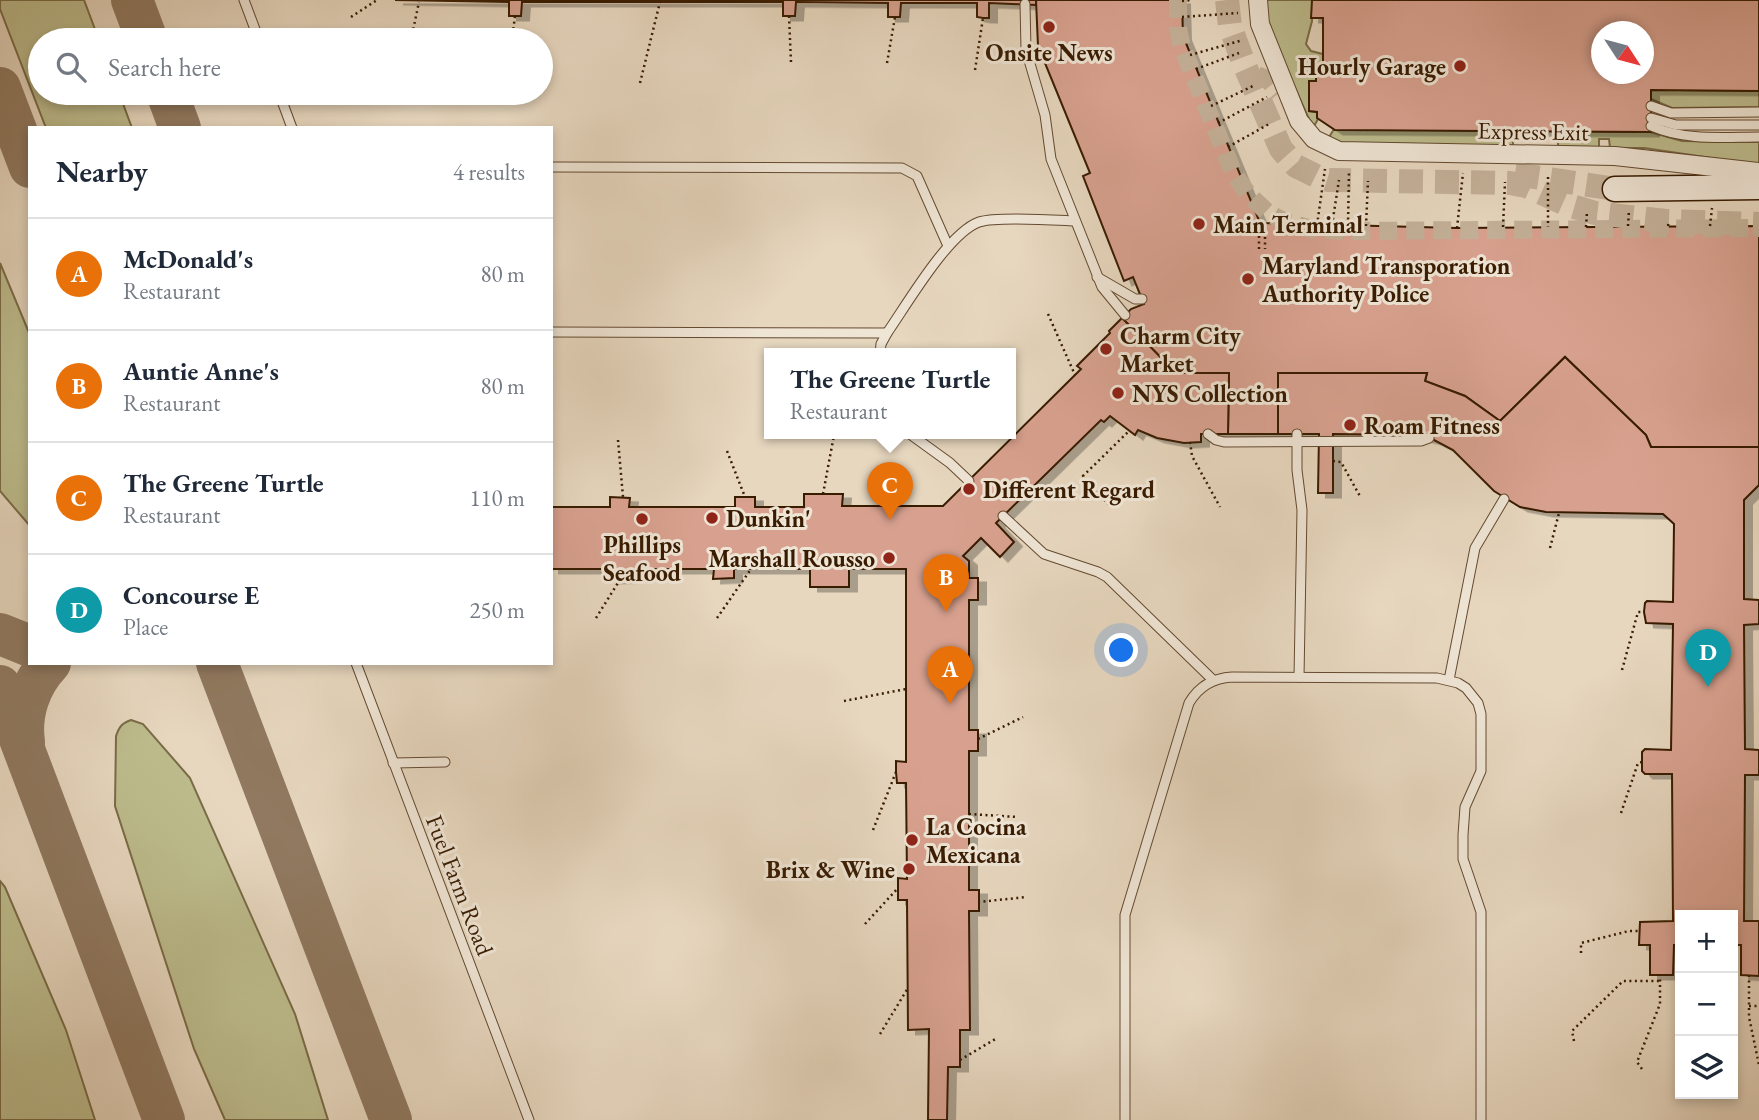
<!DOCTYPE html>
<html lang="en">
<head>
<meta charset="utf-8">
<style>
	body { margin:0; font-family:"EB Garamond",serif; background:#f2f2f3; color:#1f2937 }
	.controls { position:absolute; right:21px; bottom:21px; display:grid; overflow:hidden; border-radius:0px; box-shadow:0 4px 10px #0003 }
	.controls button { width:63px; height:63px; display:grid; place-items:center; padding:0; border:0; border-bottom:2px solid #e0e1e3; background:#fff; color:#1f2937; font:35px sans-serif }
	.compass { position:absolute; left:1591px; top:21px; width:63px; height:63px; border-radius:50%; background:#fff; box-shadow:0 4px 10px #0003; rotate:126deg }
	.you { position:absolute; left:1122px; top:651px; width:24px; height:24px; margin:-18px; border:5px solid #fff; border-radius:50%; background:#1a73e8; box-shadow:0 0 0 10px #1a73e833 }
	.badge { display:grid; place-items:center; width:46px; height:46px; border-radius:50%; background:#8f2418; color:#fff; font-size:23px; font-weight:700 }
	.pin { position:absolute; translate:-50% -58px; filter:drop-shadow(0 2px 4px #0008) }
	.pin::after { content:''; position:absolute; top:37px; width:24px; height:21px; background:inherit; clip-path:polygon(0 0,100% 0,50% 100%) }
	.popup { position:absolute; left:764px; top:348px; width:252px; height:91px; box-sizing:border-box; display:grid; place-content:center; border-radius:0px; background:#fff; filter:drop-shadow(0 2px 5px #0005); font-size:23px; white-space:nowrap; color:#747a83 }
	.popup b { font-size:26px; color:#1f2937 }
	.popup::after { content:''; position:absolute; left:50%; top:100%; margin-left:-14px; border:14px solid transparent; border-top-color:#fff }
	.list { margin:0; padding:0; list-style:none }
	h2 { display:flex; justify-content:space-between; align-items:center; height:91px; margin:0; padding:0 28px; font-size:30px }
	h2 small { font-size:23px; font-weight:400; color:#747a83 }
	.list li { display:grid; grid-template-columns:46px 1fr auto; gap:21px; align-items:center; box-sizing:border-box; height:112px; padding:0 28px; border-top:2px solid #e0e1e3 }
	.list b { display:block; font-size:26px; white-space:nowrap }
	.list p { margin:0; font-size:23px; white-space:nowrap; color:#747a83 }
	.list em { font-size:23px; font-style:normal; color:#747a83 }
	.icon { flex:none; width:38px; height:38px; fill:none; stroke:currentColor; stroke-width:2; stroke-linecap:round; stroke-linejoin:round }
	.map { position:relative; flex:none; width:1759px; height:1120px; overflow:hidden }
	.search { position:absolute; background:#fff; box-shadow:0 4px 10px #0003; left:28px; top:28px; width:525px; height:77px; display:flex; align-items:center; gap:18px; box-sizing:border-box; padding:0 24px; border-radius:38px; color:#747a83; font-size:26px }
	.panel { position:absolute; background:#fff; box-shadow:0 4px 10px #0003; left:28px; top:126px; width:525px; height:539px; border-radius:0px }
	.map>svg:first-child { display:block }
	.green { fill:#bdbc8d; stroke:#7a6c47; stroke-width:2 }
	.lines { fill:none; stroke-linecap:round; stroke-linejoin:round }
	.taxiway { stroke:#907960; stroke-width:42 }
	.building { fill:#d8a18f; stroke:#381b01; stroke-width:2; fill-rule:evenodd; filter:url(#shadow) }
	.street-tunnel { stroke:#c4b199; stroke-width:18; stroke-dasharray:18 9; stroke-linecap:butt }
	.secondary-tunnel { stroke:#c4b199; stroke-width:24; stroke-dasharray:24 12; stroke-linecap:butt }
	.lane-casing { stroke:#644a30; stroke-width:11 }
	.street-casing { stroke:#644a30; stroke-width:20 }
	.secondary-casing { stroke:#381b01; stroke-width:27 }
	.path { stroke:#381b01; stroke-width:2.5; stroke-dasharray:2 3.5; stroke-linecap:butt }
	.lane { stroke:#efe5d5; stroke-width:9 }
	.street { stroke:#efe5d5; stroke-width:18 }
	.secondary { stroke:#efe5d5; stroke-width:24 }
	.poi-dot { fill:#8f2418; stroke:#efe5d5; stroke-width:2.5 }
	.labels { text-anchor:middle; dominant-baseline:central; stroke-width:6; stroke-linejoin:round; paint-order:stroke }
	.poi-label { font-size:24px; font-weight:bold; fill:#381b01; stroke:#efe5d5; text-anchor:start }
	.street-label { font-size:24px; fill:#381b01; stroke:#efe5d5 }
</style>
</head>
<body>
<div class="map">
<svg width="1759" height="1120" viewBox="0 0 1759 1120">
	<defs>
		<filter id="shadow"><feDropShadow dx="8" dy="4.5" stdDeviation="0" flood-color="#0004"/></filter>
	</defs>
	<rect width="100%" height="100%" fill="#e7d7bf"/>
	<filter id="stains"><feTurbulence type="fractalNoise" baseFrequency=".00286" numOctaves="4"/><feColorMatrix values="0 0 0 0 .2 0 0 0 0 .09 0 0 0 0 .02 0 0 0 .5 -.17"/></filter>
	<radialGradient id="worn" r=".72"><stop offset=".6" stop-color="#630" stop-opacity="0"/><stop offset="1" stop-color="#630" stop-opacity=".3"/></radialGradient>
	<!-- green -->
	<g class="green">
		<path d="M0 0H84L99 40H40V93H119L132 128H46L0 9Z"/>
		<path d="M1267 0H1312V21L1306 44 1311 51 1323 54V64H1320L1316 81H1309V111L1317 112 1318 119 1313 128 1269 30 1264 1Z"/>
		<path d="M1651 90 1759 91V107L1672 108 1651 99Z"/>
		<path d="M1334 129 1513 131V144L1510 148 1349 146 1328 139Z"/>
		<path d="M1558 131 1650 132 1682 141 1759 142V165L1644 148H1610L1609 139H1599V148L1524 146H1558Z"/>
		<path d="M0 263 30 335V526L0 491Z"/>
		<path d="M131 720 143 724 190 778 295 1014 328 1120H225L194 1049 115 806 116 736C119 727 122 723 131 720Z"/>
		<path d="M0 881 5 887 66 1030 95 1120H0Z"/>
	</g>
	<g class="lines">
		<!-- taxiway -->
		<g class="taxiway">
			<path d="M132 0 147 40"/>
			<path d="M0 88 30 167"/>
			<path d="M167 93 180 128"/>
			<path d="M0 634 30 646"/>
			<path d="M217 663 391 1120"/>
			<path d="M0 686 164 1120"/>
			<path d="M24 742C20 713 30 684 50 663"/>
		</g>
	</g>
	<!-- building -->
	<g class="building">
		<path d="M395 0H1036V5L989 3V18H983L977 17V3H901L900 17H888V3L796 2 795 16H783V2H522L521 16H509V2Z"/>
		<path d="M1036 0H1182L1183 36 1260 223 1457 228 1759 226V447H1651L1646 435 1565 357 1500 421 1465 396 1425 381 1427 373H1278V434H1228L1229 373H1176L1122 318 1131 309 1144 304 1133 277 1124 281 1083 176 1090 173 1038 46Z"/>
		<path d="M1312 0H1759V91L1651 90V132L1335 130 1317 118V112L1309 111V81H1316V68L1323 64V18H1311ZM1602 32H1644V74H1602Z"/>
		<path d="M1122 318 1176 373H1229L1228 434H1201V442L1184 443 1157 438 1138 430 1135 435 1110 416 1104 422 1101 420 996 523 1014 542 1000 557 981 538 963 556 969 561V578H978V600H969V730H978V751H969V890H979V911H969L970 1030H960V1067H948L947 1120H928L929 1029 908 1030 907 900H898V878L907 879 906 783H897L896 772V761L906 762V569H849V587H810V569H734V578L713 579 714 569H630L629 578 609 579V569H551V507H610V497L630 498 629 507H735V497H755V507H804V494H843L842 506H943L1081 369 1077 366 1110 333 1109 331Z"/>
		<path d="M1565 357 1646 435 1651 447H1759V485L1744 500V599L1759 600V624L1744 625 1745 749 1759 750V775H1745L1744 921H1759V976L1741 975V945H1733V915H1680V945H1674L1673 975H1650V945H1639L1640 922 1673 921 1672 774H1645L1642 771V752L1645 749 1671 750 1673 624 1646 623 1644 612 1645 603 1647 601 1673 602 1674 524 1663 514 1546 512 1520 507 1494 491 1453 450 1434 440 1412 435 1333 434V493H1318L1319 434H1278V373H1427L1425 381 1465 396 1500 421Z"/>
	</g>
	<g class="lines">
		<!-- street-tunnel -->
		<g class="street-tunnel">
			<path d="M1178 0V28L1182 47 1234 174 1248 194 1267 212 1285 222 1312 229 1346 231 1759 228"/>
			<path d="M1257 75 1268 80 1279 93"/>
		</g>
		<!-- secondary-tunnel -->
		<g class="secondary-tunnel">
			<path d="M1227 0 1230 26 1244 64 1281 149 1296 166 1316 176 1329 180 1510 183 1526 186 1568 205 1595 213 1666 221 1759 224"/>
			<path d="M1515 174 1615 189"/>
		</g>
		<defs>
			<g id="lane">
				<path d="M244 0 259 40"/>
				<path d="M1025 4 1026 50 1045 115 1051 159 1102 287 1125 315"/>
				<path d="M279 93 292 128"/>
				<path d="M1651 106 1671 113 1759 112"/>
				<path d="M1651 118 1676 125H1759"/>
				<path d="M1651 126C1685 141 1723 137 1759 137"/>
				<path d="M551 167 902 168 917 176 948 246"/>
				<path d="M1097 277 1135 299H1142"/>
				<path d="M551 332 887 333"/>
				<path d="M880 354 881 344 887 333C906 306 948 233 979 222 997 216 1054 220 1075 221"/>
				<path d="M910 434 950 463 969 481"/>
				<path d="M1208 434 1216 440 1224 442 1421 441 1429 438"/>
				<path d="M1297 434V470L1302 510 1299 677"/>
				<path d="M1003 516 1044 554 1098 572 1107 577 1213 680"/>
				<path d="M356 663 529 1120"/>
				<path d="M1449 680 1475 548 1504 499"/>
				<path d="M393 763 445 762"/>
				<path d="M1125 1120V915L1189 703C1199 686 1213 678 1232 677L1437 678 1458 683 1466 688 1478 703 1481 714V771L1465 807 1463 835V859L1481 912V1120"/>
			</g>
			<path id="street" d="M1258 0 1260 24 1299 121 1314 139 1339 151 1615 156 1759 172"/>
			<path id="secondary" d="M1615 189 1759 187"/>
		</defs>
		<!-- lane casing -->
		<use href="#lane" class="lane-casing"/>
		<!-- street casing -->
		<use href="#street" class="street-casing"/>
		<!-- secondary casing -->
		<use href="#secondary" class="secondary-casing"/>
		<!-- path -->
		<g class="path">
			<path d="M1182 1 1192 0"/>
			<path d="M789 16 791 62"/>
			<path d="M351 17 377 0"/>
			<path d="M1182 17 1238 13"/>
			<path d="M411 40 419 2"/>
			<path d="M512 40 515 16"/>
			<path d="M1190 55 1243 40"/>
			<path d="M887 63 895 17"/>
			<path d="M1196 69 1239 53"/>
			<path d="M975 70 983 18"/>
			<path d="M640 83 660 2"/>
			<path d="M1211 106 1253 86"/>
			<path d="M1218 123 1267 97"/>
			<path d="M1228 147 1269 124"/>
			<path d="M1548 177V227"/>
			<path d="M1317 225 1325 169"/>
			<path d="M1332 225 1339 180"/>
			<path d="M1348 225 1349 171"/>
			<path d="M1366 226 1368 181"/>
			<path d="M1628 226 1629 210"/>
			<path d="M1668 226 1669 221"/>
			<path d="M1710 226 1712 208"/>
			<path d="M1503 227 1505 182"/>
			<path d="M1586 227 1587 212"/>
			<path d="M1457 228 1463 173"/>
			<path d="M1261 234 1265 236V249"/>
			<path d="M1259 249V236L1261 234"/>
			<path d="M1048 314 1075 375"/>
			<path d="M618 440 623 497"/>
			<path d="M1190 442 1192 456 1220 507"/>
			<path d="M727 451 745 497"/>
			<path d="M1333 461 1341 462 1361 498"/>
			<path d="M823 494 834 435"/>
			<path d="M1109 505 1083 476 1129 431"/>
			<path d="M1550 548 1559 513"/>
			<path d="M596 618 621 578"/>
			<path d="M717 618 751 569"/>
			<path d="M1622 670 1638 612H1644"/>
			<path d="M844 701 906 689"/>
			<path d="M978 739 1023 717"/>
			<path d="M1621 813 1638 763 1642 762"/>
			<path d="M969 814 1017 817"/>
			<path d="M873 830 896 772"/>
			<path d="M978 902 1027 897"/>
			<path d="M865 924 898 888"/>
			<path d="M1581 953V943L1629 931H1640"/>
			<path d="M1749 975V1017L1759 1065"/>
			<path d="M1749 1006H1759"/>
			<path d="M880 1034 908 988"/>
			<path d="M1574 1041 1572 1031 1623 981H1660"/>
			<path d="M960 1060 997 1038"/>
			<path d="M1642 1069 1637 1062 1660 1004V975"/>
		</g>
		<!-- lane -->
		<use href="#lane" class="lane"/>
		<!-- street -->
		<use href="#street" class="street"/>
		<!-- secondary -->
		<use href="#secondary" class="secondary"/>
	</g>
	<!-- markers -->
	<g class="poi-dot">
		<circle cx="1049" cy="27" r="7"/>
		<circle cx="1460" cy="66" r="7"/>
		<circle cx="1199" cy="224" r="7"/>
		<circle cx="1248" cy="279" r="7"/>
		<circle cx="1106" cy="349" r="7"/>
		<circle cx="1118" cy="393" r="7"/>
		<circle cx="1350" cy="425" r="7"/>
		<circle cx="969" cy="489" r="7"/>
		<circle cx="712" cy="518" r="7"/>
		<circle cx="642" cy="519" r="7"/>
		<circle cx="889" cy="558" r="7"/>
		<circle cx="912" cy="840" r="7"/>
		<circle cx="909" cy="869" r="7"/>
	</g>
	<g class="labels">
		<!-- poi labels -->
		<g class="poi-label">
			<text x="1049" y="52" text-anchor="middle">Onsite News</text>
			<text x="1446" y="66" text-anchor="end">Hourly Garage</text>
			<text x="1213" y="224">Main Terminal</text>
			<text x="1262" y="265">Maryland Transporation<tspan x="1262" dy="28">Authority Police</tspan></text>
			<text x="1120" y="335">Charm City<tspan x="1120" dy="28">Market</tspan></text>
			<text x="1132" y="393">NYS Collection</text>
			<text x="1364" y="425">Roam Fitness</text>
			<text x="983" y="489">Different Regard</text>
			<text x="726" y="518">Dunkin'</text>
			<text x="642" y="544" text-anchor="middle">Phillips<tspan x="642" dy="28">Seafood</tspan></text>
			<text x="875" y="558" text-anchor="end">Marshall Rousso</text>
			<text x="926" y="826">La Cocina<tspan x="926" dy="28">Mexicana</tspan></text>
			<text x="895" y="869" text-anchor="end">Brix &amp; Wine</text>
		</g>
		<!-- street labels -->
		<g class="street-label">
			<text transform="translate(1533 131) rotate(1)">Express Exit</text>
			<text transform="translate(460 885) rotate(69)">Fuel Farm Road</text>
		</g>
	</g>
	<rect width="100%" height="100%" filter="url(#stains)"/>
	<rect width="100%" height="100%" fill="url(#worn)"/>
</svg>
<div class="controls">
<button>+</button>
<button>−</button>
<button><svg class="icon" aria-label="layers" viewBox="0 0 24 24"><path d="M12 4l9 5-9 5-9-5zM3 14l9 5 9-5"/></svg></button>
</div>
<svg class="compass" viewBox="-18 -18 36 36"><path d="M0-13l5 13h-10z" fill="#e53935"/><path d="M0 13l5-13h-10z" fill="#747a83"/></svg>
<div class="you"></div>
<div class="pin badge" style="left:950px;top:704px;background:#e8710a">A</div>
<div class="pin badge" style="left:946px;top:612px;background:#e8710a">B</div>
<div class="pin badge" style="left:890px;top:520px;background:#e8710a">C</div>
<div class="popup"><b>The Greene Turtle</b>Restaurant</div>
<div class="pin badge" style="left:1708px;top:687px;background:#0f9aa8">D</div>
<div class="search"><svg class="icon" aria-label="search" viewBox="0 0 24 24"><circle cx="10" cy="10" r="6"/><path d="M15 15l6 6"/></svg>Search here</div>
<section class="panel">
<h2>Nearby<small>4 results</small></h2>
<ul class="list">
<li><span class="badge" style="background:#e8710a">A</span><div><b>McDonald's</b><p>Restaurant</p></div><em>80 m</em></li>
<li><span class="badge" style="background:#e8710a">B</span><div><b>Auntie Anne's</b><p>Restaurant</p></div><em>80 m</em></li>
<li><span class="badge" style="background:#e8710a">C</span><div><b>The Greene Turtle</b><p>Restaurant</p></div><em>110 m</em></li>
<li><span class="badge" style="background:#0f9aa8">D</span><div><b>Concourse E</b><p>Place</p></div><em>250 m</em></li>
</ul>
</section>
</div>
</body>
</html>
